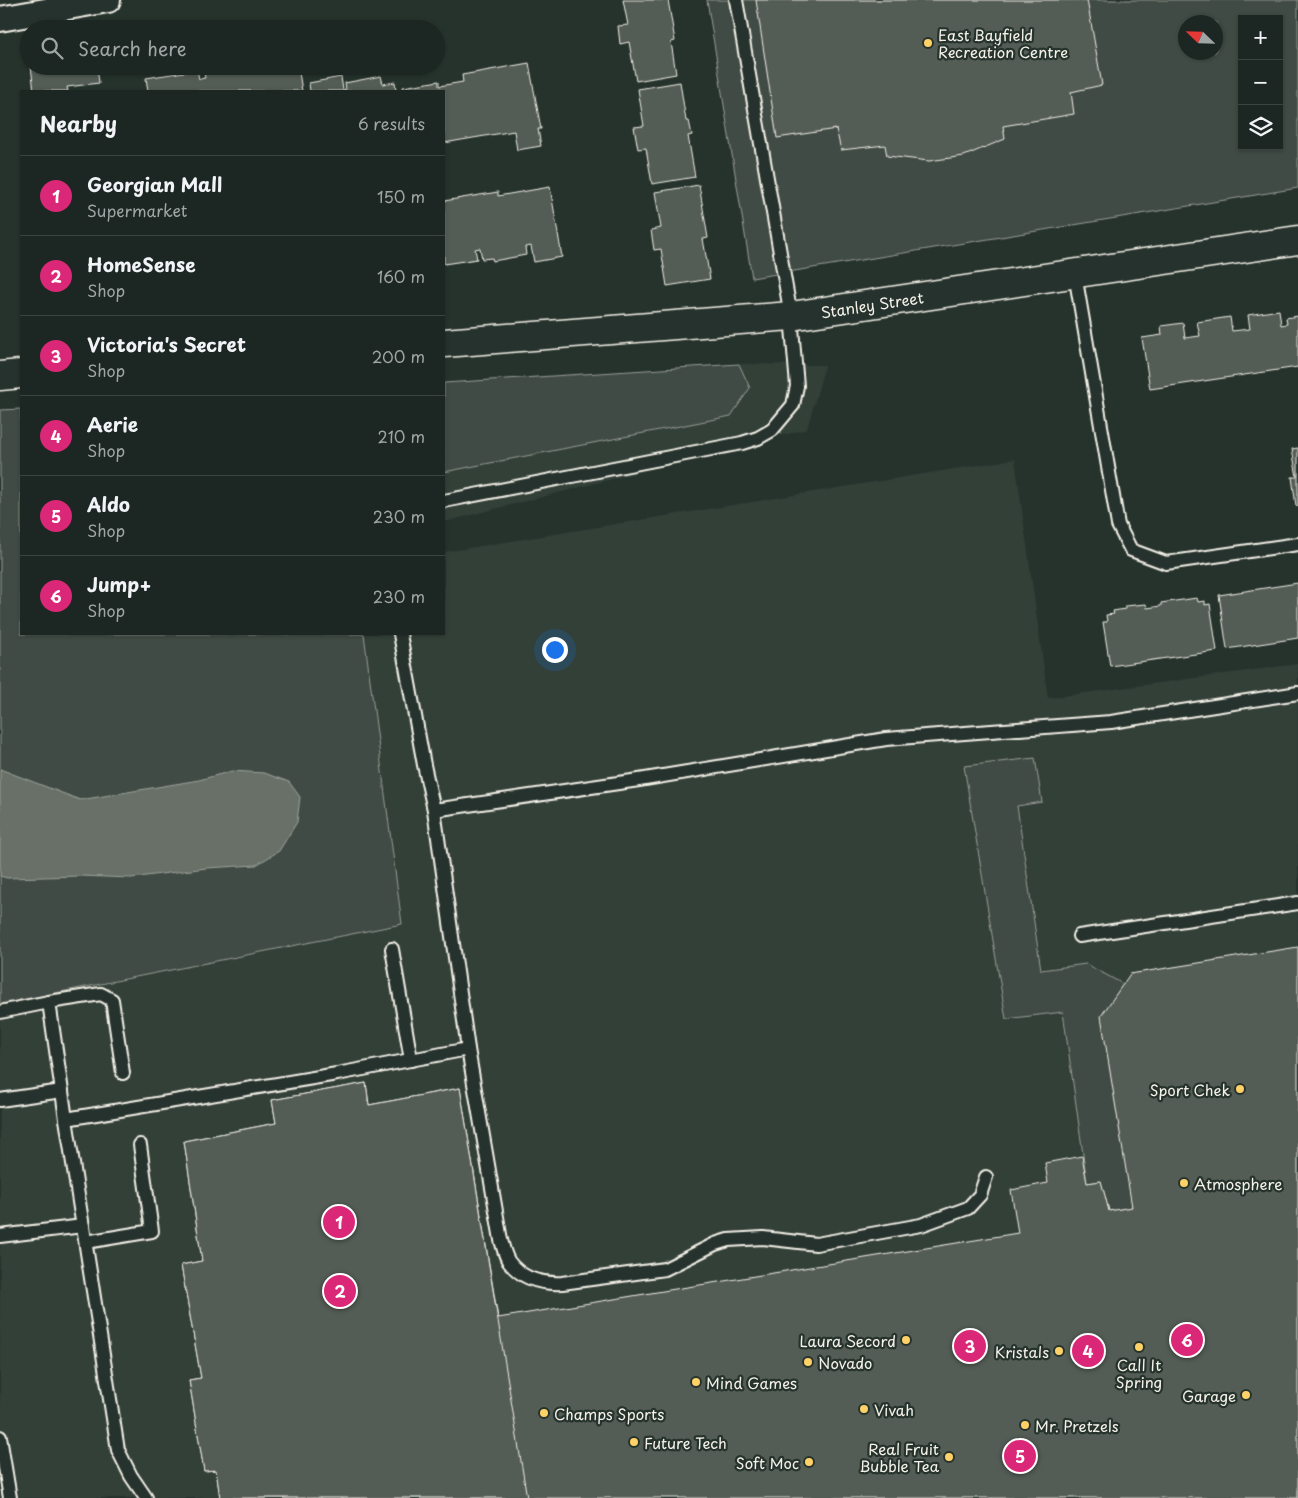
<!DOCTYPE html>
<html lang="en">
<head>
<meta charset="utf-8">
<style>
	body { margin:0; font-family:"Playpen Sans",sans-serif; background:#29322f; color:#f1f3f6 }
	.controls { position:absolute; right:15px; top:15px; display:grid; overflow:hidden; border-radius:0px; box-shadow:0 1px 4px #0004 }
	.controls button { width:45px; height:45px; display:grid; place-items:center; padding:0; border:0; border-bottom:1px solid #3a4340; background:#1c2622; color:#f1f3f6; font:25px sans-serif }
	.compass { position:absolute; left:1178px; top:15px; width:45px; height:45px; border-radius:50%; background:#1c2622; box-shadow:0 1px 4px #0004; rotate:293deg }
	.you { position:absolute; left:554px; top:649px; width:18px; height:18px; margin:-12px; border:4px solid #fff; border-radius:50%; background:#1a73e8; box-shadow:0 0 0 8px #1a73e833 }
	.badge { display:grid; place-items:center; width:32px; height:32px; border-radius:50%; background:#db2777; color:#fff; font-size:16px; font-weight:700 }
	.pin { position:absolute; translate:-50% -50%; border:2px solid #fff; box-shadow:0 1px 5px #0006 }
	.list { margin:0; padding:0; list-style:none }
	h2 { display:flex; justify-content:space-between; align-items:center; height:65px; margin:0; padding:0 20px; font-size:21px }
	h2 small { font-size:16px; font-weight:400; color:#a0a5a5 }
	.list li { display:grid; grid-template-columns:32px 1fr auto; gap:15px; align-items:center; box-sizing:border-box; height:80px; padding:0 20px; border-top:1px solid #3a4340 }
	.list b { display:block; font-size:19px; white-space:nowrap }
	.list p { margin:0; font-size:16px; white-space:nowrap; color:#a0a5a5 }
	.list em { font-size:16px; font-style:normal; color:#a0a5a5 }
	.icon { flex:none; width:28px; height:28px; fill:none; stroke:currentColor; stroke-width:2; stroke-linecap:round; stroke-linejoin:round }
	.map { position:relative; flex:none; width:1298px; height:1498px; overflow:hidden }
	.search { position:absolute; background:#1c2622; box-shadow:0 1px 4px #0004; left:20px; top:20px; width:425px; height:55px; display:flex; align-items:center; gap:12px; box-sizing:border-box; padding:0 18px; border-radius:28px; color:#a0a5a5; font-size:19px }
	.panel { position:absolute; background:#1c2622; box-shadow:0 1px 4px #0004; left:20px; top:90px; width:425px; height:545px; border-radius:0px }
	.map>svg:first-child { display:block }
	.built { fill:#333f39 }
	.green { fill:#414b45; stroke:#9a9e96; fill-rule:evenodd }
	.water { fill:#676f68; stroke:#9fa39b }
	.building { fill:#525c55; stroke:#f4f1e8 }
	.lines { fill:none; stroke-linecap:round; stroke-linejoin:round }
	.lane-casing { stroke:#f4f1e8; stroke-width:16 }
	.street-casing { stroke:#f4f1e8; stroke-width:28 }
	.secondary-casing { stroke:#f4f1e8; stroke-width:31 }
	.lane { stroke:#26332d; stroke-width:12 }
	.street { stroke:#26332d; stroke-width:24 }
	.secondary { stroke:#26332d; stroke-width:28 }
	.poi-dot { fill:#ffd166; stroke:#26332d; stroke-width:2 }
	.labels { text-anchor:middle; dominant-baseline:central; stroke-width:4.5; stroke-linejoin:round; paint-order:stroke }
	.poi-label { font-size:15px; fill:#f4f1e8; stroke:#26332d; text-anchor:start }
	.street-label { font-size:15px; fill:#f4f1e8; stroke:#26332d }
</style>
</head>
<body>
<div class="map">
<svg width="1298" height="1498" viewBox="0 0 1298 1498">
	<rect width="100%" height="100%" fill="#26332d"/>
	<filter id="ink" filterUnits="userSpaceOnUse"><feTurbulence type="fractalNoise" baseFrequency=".02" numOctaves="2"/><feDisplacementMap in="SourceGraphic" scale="10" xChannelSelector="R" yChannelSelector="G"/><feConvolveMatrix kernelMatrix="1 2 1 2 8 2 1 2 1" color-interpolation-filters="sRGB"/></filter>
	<g filter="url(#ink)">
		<!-- built -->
		<g class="built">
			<path d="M739 364 825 365 807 429 444 522V472L731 416 750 388Z"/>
			<path d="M1015 459 1048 698 1298 664V1498H0V1004L402 924 364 634H444V552Z"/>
		</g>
		<!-- green -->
		<g class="green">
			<path d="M707 0H1298V188L752 278ZM1242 19H1279V146H1242ZM1186 22H1216V52H1186Z"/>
			<path d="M739 364 750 388 731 416 444 472V383Z"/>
			<path d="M21 409V634H364L402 924 0 1004V410Z"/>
			<path d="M1035 758 1042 802 1017 806 1041 970 1086 964 1123 984 1132 1207 1109 1211 1101 1181 1087 1183 1063 1012 1006 1019 964 766Z"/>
		</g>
		<!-- water -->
		<path class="water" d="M0 769 80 800 199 780 232 771 264 773 289 782 300 797 297 822 279 851 256 865 206 868 131 878 80 876 7 878 0 876Z"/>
		<!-- building -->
		<g class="building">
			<path d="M623 0H668L675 41 671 42 676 74 636 81 629 42 620 44 618 26 628 25Z"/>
			<path d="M756 0H1087L1102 85 1071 92 1074 114 1003 126 1005 139 964 156 929 161 887 156 885 145 841 150 836 129 777 138Z"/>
			<path d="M529 63 541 129H538L541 146 517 150 514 131 444 143V91H397L403 90V87L439 81V86L463 82 462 75Z"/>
			<path d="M31 66H97L99 83 67 87 68 91H34Z"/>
			<path d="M239 66 240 73 245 72 243 66H298L302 91H148L146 78 197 70 199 79 205 78 204 72Z"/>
			<path d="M381 76 383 84 395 82 396 91H310L309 83 341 77 343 90 346 89 345 83Z"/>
			<path d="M680 82 686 121H689L692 135 688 136 695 177 652 184 646 148 638 149 634 127 644 126 638 89Z"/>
			<path d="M699 185 708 238 703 239 710 279 667 286 661 249 654 250 651 230 661 228 655 192Z"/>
			<path d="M550 187 562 257 534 262 531 246 525 247 526 255 493 261 492 258 482 259 480 248 475 249 477 259 444 264V201L498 192V196Z"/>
			<path d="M1279 310 1281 325 1287 324 1286 318 1298 316V367L1150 389 1142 338 1162 335 1161 326 1183 323 1185 338 1200 336 1197 322 1230 317 1232 331 1250 329 1248 315Z"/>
			<path d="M1298 448V506H1296L1292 477H1297L1292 449Z"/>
			<path d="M1298 583V638L1227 649 1219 595Z"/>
			<path d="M1197 598 1198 602 1205 601V605L1210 604 1217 651 1110 666 1103 622H1107L1106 615 1114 614 1113 611 1125 609V606L1146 604 1147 608 1161 606V603Z"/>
			<path d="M1298 947V1498H220L216 1470 204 1471 189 1380 201 1378 181 1265 202 1261 184 1141 276 1123 272 1100 366 1083 369 1105 460 1088 498 1318 1018 1233 1011 1190 1048 1183 1045 1163 1082 1156 1087 1183 1101 1181 1109 1211 1132 1207 1101 1016 1130 974Z"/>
			<path d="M366 1083 369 1105 460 1088 527 1498H220L216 1470 204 1471 189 1380 201 1378 181 1265 202 1261 184 1141 276 1123 272 1100Z"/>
		</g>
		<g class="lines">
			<defs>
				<g id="lane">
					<path d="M1075 274 1118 525 1131 550 1166 563 1298 544"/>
					<path d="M444 501 742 443 758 438 772 430 793 405 797 386 791 316 736 0"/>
					<path d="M400 634 424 765 434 810 468 1049 501 1240C503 1247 505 1256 509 1262 522 1279 542 1284 562 1283L665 1269 715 1244 728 1240 763 1238 816 1244 921 1225 968 1208 980 1195 986 1177"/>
					<path d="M434 810 639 780 886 739 1111 722 1298 693"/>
					<path d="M1079 936 1298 903"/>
					<path d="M392 949 411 1060"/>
					<path d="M49 1002 101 994 112 1000 123 1073"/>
					<path d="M0 1012 49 1002 66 1119"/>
					<path d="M0 1100 62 1091"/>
					<path d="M0 1236 83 1226"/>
					<path d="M86 1242 152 1231 140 1145"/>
					<path d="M0 1437 10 1498"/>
					<path d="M146 1498 131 1476 118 1450 66 1119 337 1074 468 1049"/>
				</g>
				<path id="street" d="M0 19 108 0"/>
				<g id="secondary">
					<path id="s1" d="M444 343 791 316 1298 240"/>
					<path d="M0 376 21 374"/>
				</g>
			</defs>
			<!-- lane casing -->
			<use href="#lane" class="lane-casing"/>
			<!-- street casing -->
			<use href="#street" class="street-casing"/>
			<!-- secondary casing -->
			<use href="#secondary" class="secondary-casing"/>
			<!-- lane -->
			<use href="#lane" class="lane"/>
			<!-- street -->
			<use href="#street" class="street"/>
			<!-- secondary -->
			<use href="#secondary" class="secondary"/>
		</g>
	</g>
	<!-- markers -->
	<g class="poi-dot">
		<circle cx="928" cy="43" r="5"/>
		<circle cx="1240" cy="1089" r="5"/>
		<circle cx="1184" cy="1183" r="5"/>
		<circle cx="906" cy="1340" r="5"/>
		<circle cx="1139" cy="1347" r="5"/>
		<circle cx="1059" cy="1351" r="5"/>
		<circle cx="808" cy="1362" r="5"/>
		<circle cx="696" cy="1382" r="5"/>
		<circle cx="1246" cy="1395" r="5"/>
		<circle cx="864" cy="1409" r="5"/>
		<circle cx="544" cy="1413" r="5"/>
		<circle cx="1025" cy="1425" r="5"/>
		<circle cx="634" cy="1442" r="5"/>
		<circle cx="949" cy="1457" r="5"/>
		<circle cx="809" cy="1462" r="5"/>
	</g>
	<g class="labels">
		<!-- poi labels -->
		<g class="poi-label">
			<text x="938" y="34">East Bayfield<tspan x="938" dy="17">Recreation Centre</tspan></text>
			<text x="1230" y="1089" text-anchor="end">Sport Chek</text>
			<text x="1194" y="1183">Atmosphere</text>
			<text x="896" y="1340" text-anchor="end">Laura Secord</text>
			<text x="1049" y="1351" text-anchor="end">Kristals</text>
			<text x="818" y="1362">Novado</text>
			<text x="1139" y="1364" text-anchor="middle">Call It<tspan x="1139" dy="17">Spring</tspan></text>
			<text x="706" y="1382">Mind Games</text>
			<text x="1236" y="1395" text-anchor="end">Garage</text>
			<text x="874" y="1409">Vivah</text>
			<text x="554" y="1413">Champs Sports</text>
			<text x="1035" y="1425">Mr. Pretzels</text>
			<text x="644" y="1442">Future Tech</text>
			<text x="939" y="1448" text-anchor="end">Real Fruit<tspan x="939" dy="17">Bubble Tea</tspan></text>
			<text x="799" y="1462" text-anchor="end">Soft Moc</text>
		</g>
		<!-- street labels -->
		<g class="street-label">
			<text stroke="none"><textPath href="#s1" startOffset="430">Stanley Street</textPath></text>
		</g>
	</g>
</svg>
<div class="controls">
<button>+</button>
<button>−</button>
<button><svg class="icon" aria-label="layers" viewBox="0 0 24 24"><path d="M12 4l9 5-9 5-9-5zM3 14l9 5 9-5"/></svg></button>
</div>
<svg class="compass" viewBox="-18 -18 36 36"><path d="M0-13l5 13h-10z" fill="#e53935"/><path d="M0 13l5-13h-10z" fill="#a0a5a5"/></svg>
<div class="you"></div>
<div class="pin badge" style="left:339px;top:1222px">1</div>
<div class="pin badge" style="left:340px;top:1291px">2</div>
<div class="pin badge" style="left:970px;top:1346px">3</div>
<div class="pin badge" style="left:1088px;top:1351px">4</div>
<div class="pin badge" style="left:1020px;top:1456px">5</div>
<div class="pin badge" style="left:1187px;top:1340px">6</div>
<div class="search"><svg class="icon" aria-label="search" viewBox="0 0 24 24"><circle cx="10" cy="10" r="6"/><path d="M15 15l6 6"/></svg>Search here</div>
<section class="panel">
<h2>Nearby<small>6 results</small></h2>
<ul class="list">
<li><span class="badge">1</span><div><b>Georgian Mall</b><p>Supermarket</p></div><em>150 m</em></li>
<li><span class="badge">2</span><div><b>HomeSense</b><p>Shop</p></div><em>160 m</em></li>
<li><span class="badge">3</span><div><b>Victoria's Secret</b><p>Shop</p></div><em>200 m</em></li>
<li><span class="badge">4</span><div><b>Aerie</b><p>Shop</p></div><em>210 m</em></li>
<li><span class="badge">5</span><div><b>Aldo</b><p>Shop</p></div><em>230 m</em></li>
<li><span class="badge">6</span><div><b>Jump+</b><p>Shop</p></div><em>230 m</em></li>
</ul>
</section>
</div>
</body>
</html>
